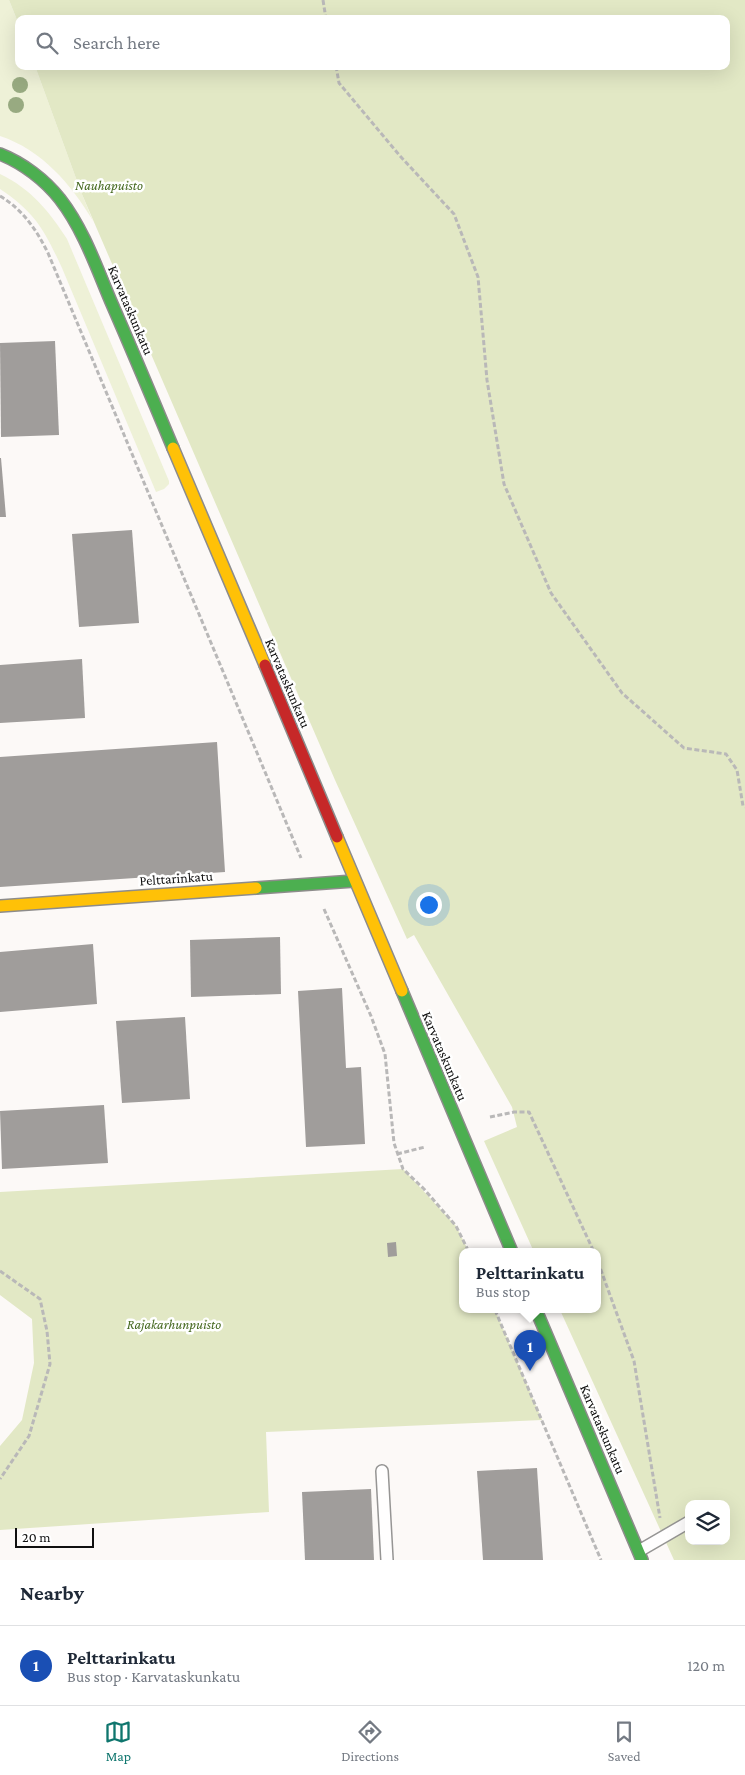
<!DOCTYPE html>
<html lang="en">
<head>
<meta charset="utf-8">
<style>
	body { margin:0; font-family:"Crimson Pro",serif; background:#f6f6f7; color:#1f2937 }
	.controls { position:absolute; right:15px; bottom:15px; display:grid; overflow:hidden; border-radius:10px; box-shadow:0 5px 20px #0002 }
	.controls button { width:45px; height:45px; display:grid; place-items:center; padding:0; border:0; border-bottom:1px solid #e0e1e3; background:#fff; color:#1f2937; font:25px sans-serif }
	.scale { position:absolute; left:15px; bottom:12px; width:79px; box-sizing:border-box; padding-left:5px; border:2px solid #101010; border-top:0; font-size:14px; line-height:18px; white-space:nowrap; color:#101010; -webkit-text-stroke:4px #fff; paint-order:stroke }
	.you { position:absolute; left:428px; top:904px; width:18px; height:18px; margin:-12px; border:4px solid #fff; border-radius:50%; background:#1a73e8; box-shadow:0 0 0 8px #1a73e833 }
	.badge { display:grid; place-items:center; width:32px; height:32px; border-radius:50%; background:#0f766e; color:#fff; font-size:16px; font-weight:700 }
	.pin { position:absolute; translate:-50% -41px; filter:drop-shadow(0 1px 2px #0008) }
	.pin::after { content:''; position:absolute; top:26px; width:18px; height:15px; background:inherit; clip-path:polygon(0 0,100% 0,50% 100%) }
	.popup { position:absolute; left:459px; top:1248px; width:142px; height:65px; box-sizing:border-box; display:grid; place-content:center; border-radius:10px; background:#fff; filter:drop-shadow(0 1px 4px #0005); font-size:16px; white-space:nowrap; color:#747a83 }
	.popup b { font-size:19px; color:#1f2937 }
	.popup::after { content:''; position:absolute; left:50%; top:100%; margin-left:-10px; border:10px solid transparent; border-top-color:#fff }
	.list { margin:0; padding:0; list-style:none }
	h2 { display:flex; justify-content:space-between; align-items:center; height:65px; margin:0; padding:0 20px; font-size:21px }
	h2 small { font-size:16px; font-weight:400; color:#747a83 }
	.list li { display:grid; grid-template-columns:32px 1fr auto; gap:15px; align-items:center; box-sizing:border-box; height:80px; padding:0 20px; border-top:1px solid #e0e1e3 }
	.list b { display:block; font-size:19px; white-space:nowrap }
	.list p { margin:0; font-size:16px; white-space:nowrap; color:#747a83 }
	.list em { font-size:16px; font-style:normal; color:#747a83 }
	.icon { flex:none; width:28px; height:28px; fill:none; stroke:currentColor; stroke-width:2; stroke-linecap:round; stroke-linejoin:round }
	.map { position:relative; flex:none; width:745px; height:1560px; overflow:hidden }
	.search { position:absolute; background:#fff; box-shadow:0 5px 20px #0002; left:15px; right:15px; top:15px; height:55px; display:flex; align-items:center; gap:12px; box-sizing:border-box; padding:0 18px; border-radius:10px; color:#747a83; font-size:19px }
	.sheet { height:145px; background:#fff }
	nav { display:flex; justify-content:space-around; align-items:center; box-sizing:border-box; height:70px; border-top:1px solid #e0e1e3; background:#fff; font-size:14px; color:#747a83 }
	nav a { display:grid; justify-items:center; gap:2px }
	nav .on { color:#0f766e }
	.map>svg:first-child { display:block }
	.green { fill:#eef1d7 }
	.forest { fill:#e2e8c5; fill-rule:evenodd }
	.building { fill:#a09d9b }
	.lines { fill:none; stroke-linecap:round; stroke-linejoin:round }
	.lane-casing { stroke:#969594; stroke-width:14 }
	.fast-casing { stroke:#8d8c8b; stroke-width:14 }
	.slow-casing { stroke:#8d8c8b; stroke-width:14 }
	.jam-casing { stroke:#8d8c8b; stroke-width:14 }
	.path { stroke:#b9b8b8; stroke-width:3; stroke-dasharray:5 2.5; stroke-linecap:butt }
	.lane { stroke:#fffefe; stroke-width:11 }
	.fast { stroke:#4caf50; stroke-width:11 }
	.slow { stroke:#ffc107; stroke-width:11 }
	.jam { stroke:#c62828; stroke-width:11 }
	.tree { fill:#98aa81 }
	.labels { text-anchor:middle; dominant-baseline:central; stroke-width:5; stroke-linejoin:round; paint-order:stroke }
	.park-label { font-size:14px; font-style:italic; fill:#466920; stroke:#fff }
	.street-label { font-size:14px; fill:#101010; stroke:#fff }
</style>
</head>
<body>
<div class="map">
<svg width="745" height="1560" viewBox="0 0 745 1560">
	<rect width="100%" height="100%" fill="#fcf9f7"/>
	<!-- green -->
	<g class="green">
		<path d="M0 0H9L19 25V66H35L81 192 93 221C71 184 42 150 0 136Z"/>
		<path d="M0 174C30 188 49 211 67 239L169 481V484L164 489 156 492 62 268C45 231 35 212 0 189Z"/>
	</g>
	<!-- forest -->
	<g class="forest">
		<path d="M9 0H745V1560H674L560 1310H598V1252H534L484 1141 517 1127 512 1107 414 935 407 939 335 780 81 192 35 66H726V19H19V25ZM689 1504H726V1541H689Z"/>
		<path d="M403 1169 456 1226 469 1252H462V1310H495L542 1420 266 1432 269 1512 0 1530V1446L22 1420 34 1363 32 1319 0 1295V1192Z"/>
	</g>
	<!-- building -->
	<g class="building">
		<path d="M55 341 59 435 1 437 0 343Z"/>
		<path d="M0 458H1L6 517H0Z"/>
		<path d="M132 530 139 623 79 627 72 534Z"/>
		<path d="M82 659 85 718 0 723V665Z"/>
		<path d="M217 742 225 872 0 887V757Z"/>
		<path d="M280 937 281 994 191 997 190 940Z"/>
		<path d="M93 944 97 1004 0 1012V952Z"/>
		<path d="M342 988 346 1068 361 1067 365 1144 306 1147 298 991Z"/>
		<path d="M185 1017 190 1099 122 1103 116 1021Z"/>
		<path d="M104 1105 108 1163 2 1169 0 1111Z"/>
		<path d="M396 1242 397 1256 388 1257 387 1243Z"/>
		<path d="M537 1468 543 1560H483L477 1471Z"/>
		<path d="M371 1489 374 1560H305L302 1492Z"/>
	</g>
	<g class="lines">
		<defs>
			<g id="lane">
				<path d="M382 1471 387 1560"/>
				<path d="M639 1551 689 1522"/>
			</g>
			<g id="fast">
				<path d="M0 154C23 163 45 180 60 199 84 230 97 269 112 304 133 352 153 400 173 448"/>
				<path d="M256 888 354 881"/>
				<path d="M402 991 512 1252"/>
				<path d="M536 1310 642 1560"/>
			</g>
			<g id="slow">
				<path d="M173 448 265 665"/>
				<path d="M337 837 402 991"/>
				<path d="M0 906 256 888"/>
			</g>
			<path id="jam" d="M265 665 337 837"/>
		</defs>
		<!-- lane casing -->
		<use href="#lane" class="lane-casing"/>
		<!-- fast casing -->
		<use href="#fast" class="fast-casing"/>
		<!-- slow casing -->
		<use href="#slow" class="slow-casing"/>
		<!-- jam casing -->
		<use href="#jam" class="jam-casing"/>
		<!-- path -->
		<g class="path">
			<path d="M323 0 326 19"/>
			<path d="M336 66 339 83 400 156 454 214 478 277 487 380 504 484 551 593 622 693 684 748 726 754 737 770 743 806 745 807"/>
			<path d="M0 196C23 210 36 229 48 253L301 858"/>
			<path d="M324 909 371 1016 385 1054 394 1143 403 1169 424 1189 456 1226 469 1252"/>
			<path d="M490 1117 514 1112H529L594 1252"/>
			<path d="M397 1154 425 1147"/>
			<path d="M598 1262 634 1361 660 1518"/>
			<path d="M0 1271 40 1299 47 1331 50 1364 29 1436 0 1479"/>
			<path d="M495 1310 601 1560"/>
		</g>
		<!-- lane -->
		<use href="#lane" class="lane"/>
		<!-- fast -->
		<use href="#fast" class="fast"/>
		<!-- slow -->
		<use href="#slow" class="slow"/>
		<!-- jam -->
		<use href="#jam" class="jam"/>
	</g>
	<!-- trees -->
	<g class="tree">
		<circle cx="20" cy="85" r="8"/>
		<circle cx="16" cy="105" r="8"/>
	</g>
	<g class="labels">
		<!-- park labels -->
		<g class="park-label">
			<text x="109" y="185">Nauhapuisto</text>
			<text x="174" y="1324">Rajakarhunpuisto</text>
		</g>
		<!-- street labels -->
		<g class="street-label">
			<text transform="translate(131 310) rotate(67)">Karvataskunkatu</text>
			<text transform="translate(288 683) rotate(67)">Karvataskunkatu</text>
			<text transform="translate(176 878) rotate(-4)">Pelttarinkatu</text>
			<text transform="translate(445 1056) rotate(67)">Karvataskunkatu</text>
			<text transform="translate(603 1429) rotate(67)">Karvataskunkatu</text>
		</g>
	</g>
</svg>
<div class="controls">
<button><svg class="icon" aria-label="layers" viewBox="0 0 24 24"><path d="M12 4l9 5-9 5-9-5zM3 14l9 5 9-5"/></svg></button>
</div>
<div class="scale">20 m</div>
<div class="you"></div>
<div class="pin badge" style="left:530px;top:1371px;background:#1a4fb4">1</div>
<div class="popup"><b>Pelttarinkatu</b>Bus stop</div>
<div class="search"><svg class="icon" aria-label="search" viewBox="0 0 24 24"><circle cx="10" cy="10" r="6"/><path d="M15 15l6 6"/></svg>Search here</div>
</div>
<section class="sheet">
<h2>Nearby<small></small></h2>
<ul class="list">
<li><span class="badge" style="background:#1a4fb4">1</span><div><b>Pelttarinkatu</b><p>Bus stop · Karvataskunkatu</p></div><em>120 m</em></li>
</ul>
</section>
<nav>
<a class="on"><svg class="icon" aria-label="map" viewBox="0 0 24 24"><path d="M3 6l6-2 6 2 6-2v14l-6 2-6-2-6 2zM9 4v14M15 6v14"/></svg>Map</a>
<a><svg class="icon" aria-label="directions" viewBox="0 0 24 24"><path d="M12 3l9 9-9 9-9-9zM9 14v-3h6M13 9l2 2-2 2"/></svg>Directions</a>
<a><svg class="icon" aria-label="saved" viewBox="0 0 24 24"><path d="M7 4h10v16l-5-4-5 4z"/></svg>Saved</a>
</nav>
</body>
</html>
